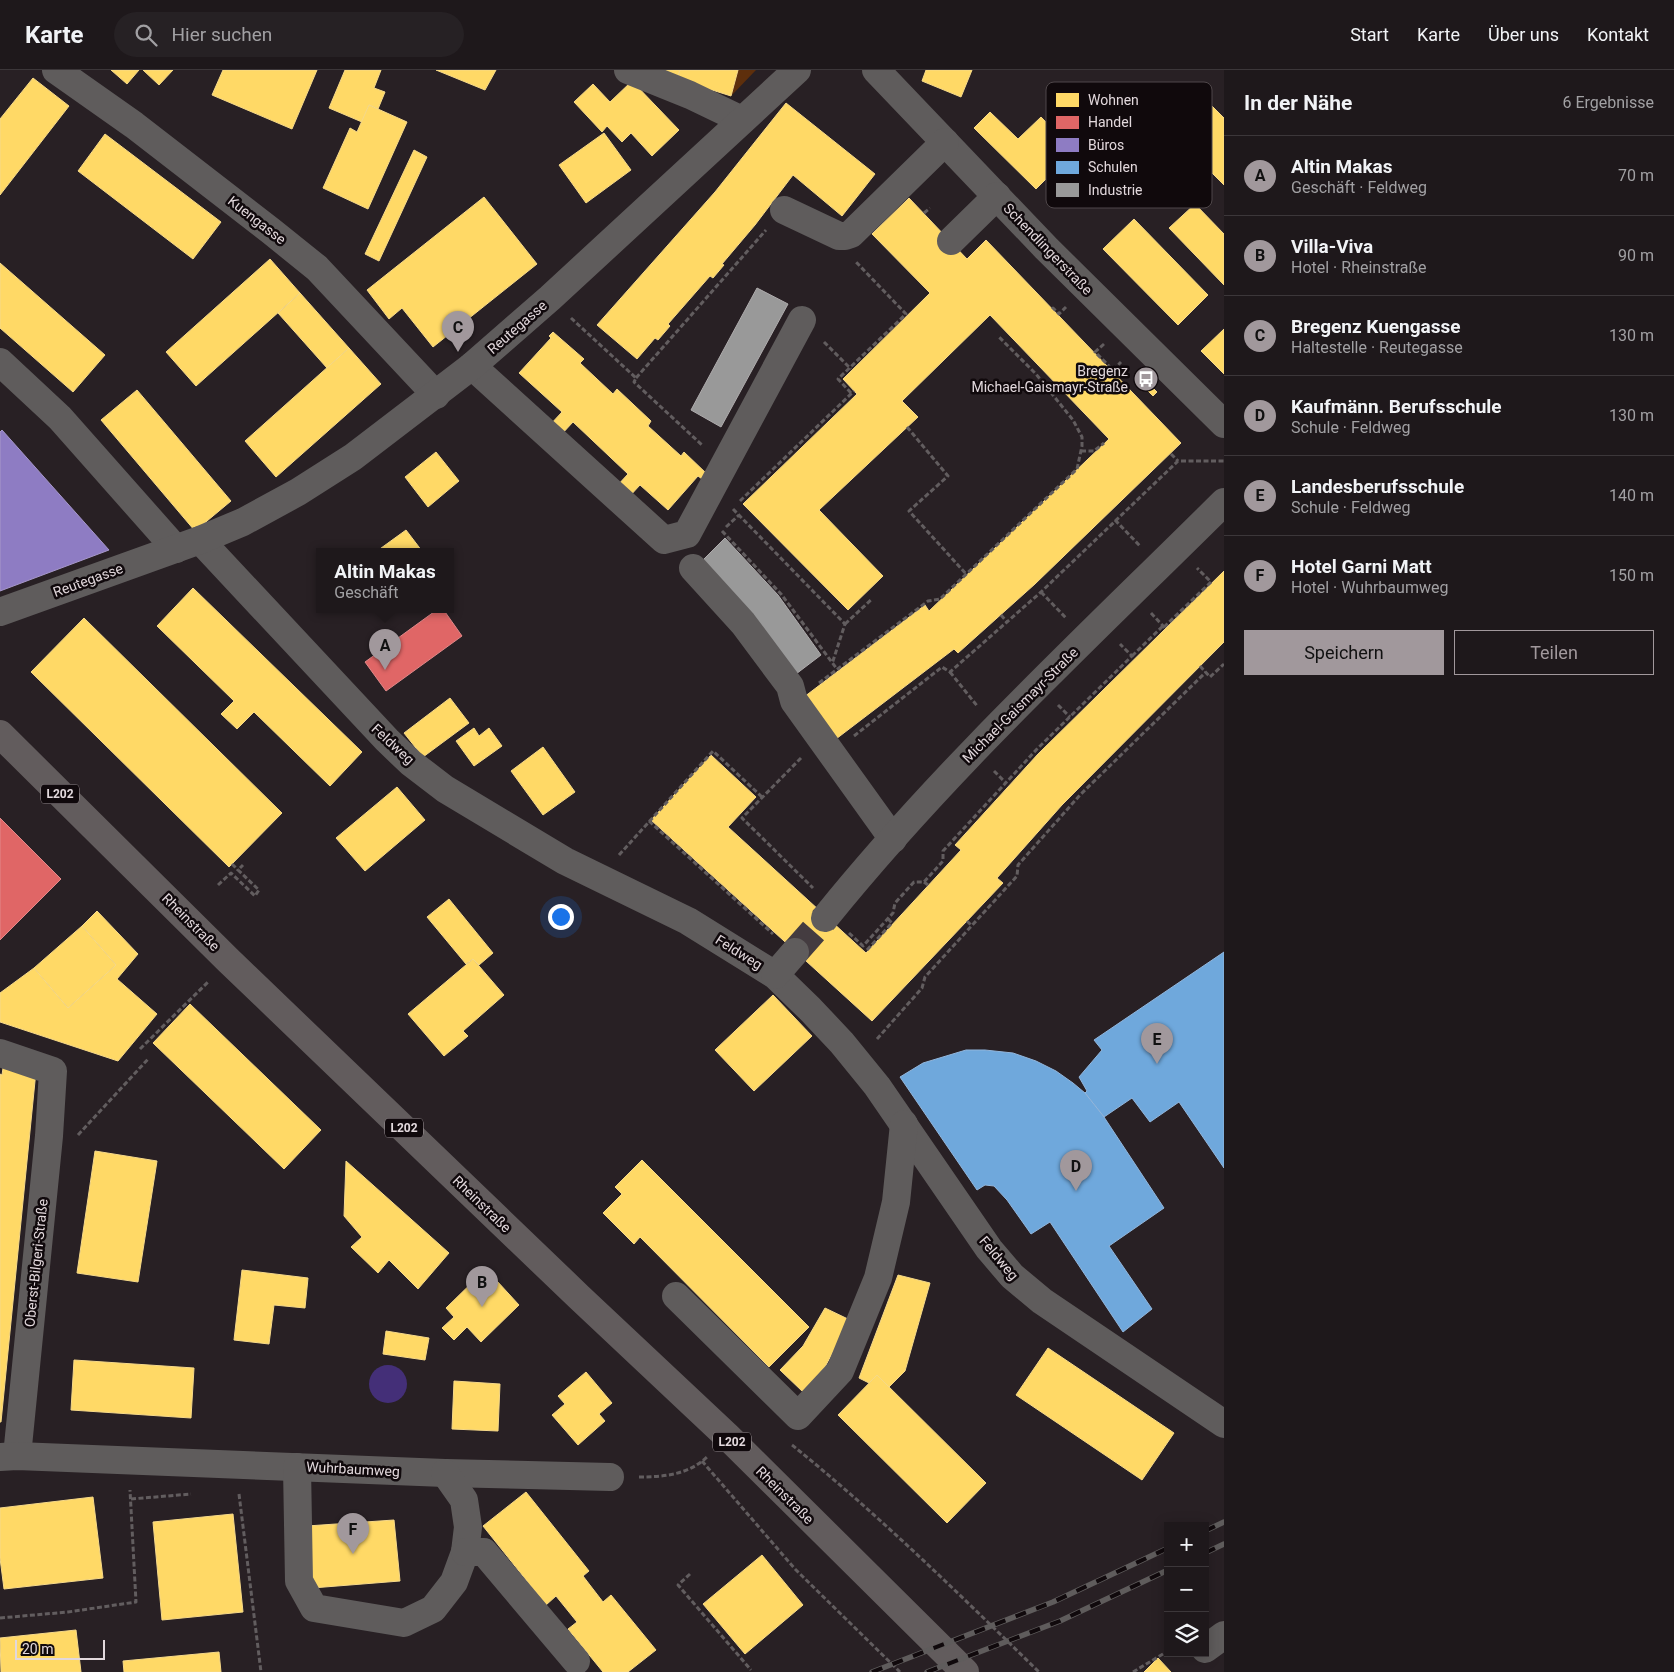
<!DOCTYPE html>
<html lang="de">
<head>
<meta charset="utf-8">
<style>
	body { margin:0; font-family:Roboto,sans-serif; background:#262124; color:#f1f3f6 }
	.controls { position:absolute; right:15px; bottom:15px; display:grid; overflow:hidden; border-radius:0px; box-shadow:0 2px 12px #0003 }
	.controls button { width:45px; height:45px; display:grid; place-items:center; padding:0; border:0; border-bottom:1px solid #3c373a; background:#1e181b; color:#f1f3f6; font:25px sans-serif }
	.scale { position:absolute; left:15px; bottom:12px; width:90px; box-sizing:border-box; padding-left:5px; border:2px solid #e2d8dc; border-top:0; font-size:14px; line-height:18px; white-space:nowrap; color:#e2d8dc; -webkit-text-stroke:4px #10090c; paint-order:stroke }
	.you { position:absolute; left:560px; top:846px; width:18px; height:18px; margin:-12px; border:4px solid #fff; border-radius:50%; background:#1a73e8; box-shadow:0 0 0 8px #1a73e833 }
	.badge { display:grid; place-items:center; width:32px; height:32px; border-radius:50%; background:#a1989c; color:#111; font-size:16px; font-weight:700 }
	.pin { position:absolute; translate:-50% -41px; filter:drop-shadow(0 1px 2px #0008) }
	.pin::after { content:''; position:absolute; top:26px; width:18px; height:15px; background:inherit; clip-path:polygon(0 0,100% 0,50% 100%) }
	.popup { position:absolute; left:316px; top:478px; width:138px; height:65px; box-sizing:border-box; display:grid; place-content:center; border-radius:0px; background:#1e181b; filter:drop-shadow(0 1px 4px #0005); font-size:16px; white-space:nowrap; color:#a1a0a3 }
	.popup b { font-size:19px; color:#f1f3f6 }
	.popup::after { content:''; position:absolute; left:50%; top:100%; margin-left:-10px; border:10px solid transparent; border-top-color:#1e181b }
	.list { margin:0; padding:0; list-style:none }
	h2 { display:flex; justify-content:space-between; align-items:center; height:65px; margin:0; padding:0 20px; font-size:21px }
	h2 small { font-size:16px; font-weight:400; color:#a1a0a3 }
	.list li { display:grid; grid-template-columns:32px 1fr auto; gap:15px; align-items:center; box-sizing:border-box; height:80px; padding:0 20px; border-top:1px solid #3c373a }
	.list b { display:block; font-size:19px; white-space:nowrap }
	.list p { margin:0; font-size:16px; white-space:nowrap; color:#a1a0a3 }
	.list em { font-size:16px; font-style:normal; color:#a1a0a3 }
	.actions { display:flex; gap:10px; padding:15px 20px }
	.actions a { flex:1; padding:11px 0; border:1px solid #a1989c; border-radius:0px; text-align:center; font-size:18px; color:#a1989c }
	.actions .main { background:#a1989c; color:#111 }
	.icon { flex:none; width:28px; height:28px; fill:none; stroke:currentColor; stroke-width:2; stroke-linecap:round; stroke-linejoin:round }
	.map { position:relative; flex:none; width:1224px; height:1602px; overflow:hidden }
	header { display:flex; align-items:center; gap:30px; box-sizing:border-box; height:70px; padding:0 25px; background:#1e181b; border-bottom:1px solid #3c373a }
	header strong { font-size:24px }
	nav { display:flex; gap:28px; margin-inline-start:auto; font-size:18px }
	.search { width:350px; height:45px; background:#262124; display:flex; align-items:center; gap:12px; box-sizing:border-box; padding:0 18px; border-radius:28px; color:#a1a0a3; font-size:19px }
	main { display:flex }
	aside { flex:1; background:#1e181b }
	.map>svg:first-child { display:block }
	.green { fill:#5e2f0c }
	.water { fill:#442f78 }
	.homes { fill:#ffd966; stroke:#f6d989 }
	.shops { fill:#e06666; stroke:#e18889 }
	.offices { fill:#8e7cc3; stroke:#a798ca }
	.schools { fill:#6fa8dc; stroke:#92b6dc }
	.industry { fill:#999; stroke:#afacad }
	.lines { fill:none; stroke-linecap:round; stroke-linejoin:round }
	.minor-tunnel { stroke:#443c40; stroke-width:28; stroke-dasharray:28 14; stroke-linecap:butt }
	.path { stroke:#625d5f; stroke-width:3; stroke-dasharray:5 2.5; stroke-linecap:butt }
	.minor { stroke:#5f5c5c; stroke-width:28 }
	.major { stroke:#625c5d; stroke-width:28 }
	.rail-casing { stroke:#5f5c5c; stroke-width:5.5 }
	.rail { stroke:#10090c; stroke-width:4; stroke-dasharray:11; stroke-linecap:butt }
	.labels { text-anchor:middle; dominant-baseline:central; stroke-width:5; stroke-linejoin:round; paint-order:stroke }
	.shield { fill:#10090c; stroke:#a39a9e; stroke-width:1 }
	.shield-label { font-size:12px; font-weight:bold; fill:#e2d8dc }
	.street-label { font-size:14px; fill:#e2d8dc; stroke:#10090c }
	.poi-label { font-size:14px; fill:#e2d8dc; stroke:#10090c; text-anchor:end }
	.key { fill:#10090c; stroke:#4f474a; stroke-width:1 }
	.key-label { font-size:14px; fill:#e2d8dc }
</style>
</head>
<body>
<header>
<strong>Karte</strong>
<div class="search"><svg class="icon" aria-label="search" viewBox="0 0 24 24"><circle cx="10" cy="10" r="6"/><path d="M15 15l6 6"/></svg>Hier suchen</div>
<nav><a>Start</a><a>Karte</a><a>Über uns</a><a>Kontakt</a></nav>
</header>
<main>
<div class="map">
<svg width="1224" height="1602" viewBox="0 0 1224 1602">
	<rect width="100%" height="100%" fill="#282024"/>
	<!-- green -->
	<path class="green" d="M738 0H756L731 26Z"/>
	<!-- water -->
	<circle class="water" cx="388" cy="1314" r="19"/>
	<!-- homes -->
	<g class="homes">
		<path d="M111 0H139L127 14Z"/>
		<path d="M143 0H173L159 15Z"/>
		<path d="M223 0H317L292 59 212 25Z"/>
		<path d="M345 0H381L374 18 385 22 378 39 369 35 362 52 329 38Z"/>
		<path d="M436 0H496L485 20Z"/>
		<path d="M644 0H680L677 10Z"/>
		<path d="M680 0H738L731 26 712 20 711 23 677 10Z"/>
		<path d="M926 0H972L961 27 922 11Z"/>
		<path d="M33 8 69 36 0 125V49Z"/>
		<path d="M632 11 679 60 652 86 631 63 622 72 607 56 602 62 574 32 593 14 610 32Z"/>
		<path d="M1198 22 1224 48V115L1165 56Z"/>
		<path d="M786 33 875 104 842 146 793 105 755 155 722 194 724 195 713 208 710 206 668 254 670 256 658 270 655 268 637 289 597 255 715 122Z"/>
		<path d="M369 35 407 52 368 139 323 118 350 58 357 62Z"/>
		<path d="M990 42 1018 69 1041 47 1074 81 1036 119 974 58Z"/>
		<path d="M604 63 631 100 586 133 559 95Z"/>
		<path d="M105 64 221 152 193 189 78 101Z"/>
		<path d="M414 80 427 87 379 191 365 184Z"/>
		<path d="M484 127 537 194 433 277 402 238 389 249 367 220Z"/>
		<path d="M909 128 967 189 986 170 1181 373 1035 514 958 583 954 579 836 669 804 627 925 535 929 541 1109 369 990 245 902 331 918 347 819 440 883 506 848 540 743 434 857 324 843 309 930 223 872 164Z"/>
		<path d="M1195 134 1224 164V215L1169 158Z"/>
		<path d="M1134 149 1208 225 1178 255 1103 179Z"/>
		<path d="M270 189 300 223 196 316 166 282Z"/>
		<path d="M0 193 105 285 73 322 0 258Z"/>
		<path d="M300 223 349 278 327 298 278 243Z"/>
		<path d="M1224 259V304L1201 281Z"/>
		<path d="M553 262 584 289 580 293 613 324 617 319 651 351 648 356 681 386 684 382 707 404 702 409 698 406 668 440 640 415 628 428 616 417 628 404 573 352 560 366 549 356 562 342 519 303 551 268 549 266Z"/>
		<path d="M349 278 381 314 276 407 245 371Z"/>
		<path d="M1147 312 1157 322 1153 326 1143 316Z"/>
		<path d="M137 320 231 431 195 461 101 350Z"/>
		<path d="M436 382 459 411 428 437 405 407Z"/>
		<path d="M406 460 422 481H377Z"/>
		<path d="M1224 501V572L1062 735 997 808 1003 813 872 951 651 750 711 685 756 727 728 757 866 883 961 780 955 775 1038 684Z"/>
		<path d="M193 518 362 682 330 716 254 642 237 659 221 644 234 631 157 556Z"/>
		<path d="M84 548 282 743 229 797 31 602Z"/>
		<path d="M450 628 469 653 423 687 404 663Z"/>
		<path d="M474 658 479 666 489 658 502 676 474 696 456 671Z"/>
		<path d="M543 677 575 722 543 745 511 701Z"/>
		<path d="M397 717 425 750 365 801 336 768Z"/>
		<path d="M449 829 493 883 479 895 473 889 466 894 427 847Z"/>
		<path d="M97 841 138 884 117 909 157 944 118 991 0 952V923L34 898 68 938 116 895 82 856Z"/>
		<path d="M82 856 116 895 68 938 34 898Z"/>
		<path d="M473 889 504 925 463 961 468 966 444 986 408 944Z"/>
		<path d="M773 925 812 966 754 1021 715 980Z"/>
		<path d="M190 934 321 1060 284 1099 153 973Z"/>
		<path d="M3 998 36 1001 1 1352H0V1004L2 1005Z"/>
		<path d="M95 1081 157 1091 138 1212 77 1203Z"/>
		<path d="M642 1090 809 1257 769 1297 640 1167 634 1174 603 1143 622 1124 615 1117Z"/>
		<path d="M346 1091 449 1183 418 1219 389 1190 378 1203 351 1177 362 1167 344 1146Z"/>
		<path d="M486 1199 519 1235 481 1272 467 1257 454 1270 442 1258 454 1247 446 1238Z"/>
		<path d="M242 1200 308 1208 305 1238 274 1235 269 1274 234 1270Z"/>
		<path d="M898 1205 930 1213 905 1301 889 1317 877 1305 869 1313 859 1308Z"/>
		<path d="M825 1238 850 1250 825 1297 803 1322 780 1300 803 1276Z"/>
		<path d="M386 1261 429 1268 425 1290 383 1284Z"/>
		<path d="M1048 1278 1174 1363 1142 1410 1016 1325Z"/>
		<path d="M74 1290 194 1298 191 1348 71 1340Z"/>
		<path d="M586 1302 612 1333 599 1344 605 1351 578 1375 552 1345 565 1334 558 1326Z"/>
		<path d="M877 1305 986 1413 947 1453 838 1345Z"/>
		<path d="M454 1311 500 1314 498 1361 452 1359Z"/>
		<path d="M526 1422 589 1501 583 1506 603 1532 611 1525 656 1580 628 1602H603L568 1559 577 1552 556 1526 546 1535 483 1456Z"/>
		<path d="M93 1427 103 1508 4 1519 0 1488V1438Z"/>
		<path d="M233 1444 243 1542 162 1550 153 1452Z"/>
		<path d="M394 1450 400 1511 312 1518 307 1456Z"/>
		<path d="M762 1485 803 1535 745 1584 703 1534Z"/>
		<path d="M76 1560 81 1602H1L0 1568Z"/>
		<path d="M219 1582 221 1602H124L123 1591Z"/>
		<path d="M1158 1588 1171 1602H1144Z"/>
	</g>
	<!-- shops -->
	<g class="shops">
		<path d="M438 539H443L462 566 386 621 365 592Z"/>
		<path d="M0 748 61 809 0 870Z"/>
	</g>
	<!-- offices -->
	<path class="offices" d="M2 360 109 480 0 521V362Z"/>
	<!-- schools -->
	<g class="schools">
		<path d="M1224 882V1098L1179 1032 1150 1052 1132 1028 1104 1047 1085 1023 1087 1021 1079 1007 1102 980 1094 970Z"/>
		<path d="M966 980H985L1013 983 1036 991 1056 1001 1073 1013 1085 1023 1104 1047 1164 1138 1109 1176 1152 1239 1123 1262 1050 1152 1031 1164 1007 1130 994 1116 985 1115 977 1120 900 1007 923 993Z"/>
	</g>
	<!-- industry -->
	<g class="industry">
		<path d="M757 218 788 234 721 357 691 340Z"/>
		<path d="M725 468 778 525 821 585 796 604 702 491Z"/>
	</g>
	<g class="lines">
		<!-- minor-tunnel -->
		<path class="minor-tunnel" d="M795 882 825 848"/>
		<!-- path -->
		<g class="path">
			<path d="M924 143 930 138"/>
			<path d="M1052 239 1053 238 1059 244 1066 237"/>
			<path d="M571 248 636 308 634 312 702 375"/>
			<path d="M824 272 851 299"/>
			<path d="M1104 274 1095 282 1113 300 1121 292"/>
			<path d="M636 308 766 160"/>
			<path d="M851 323 838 309 906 244 856 192"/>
			<path d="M907 357 948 406 909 441 967 505"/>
			<path d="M1081 381H1094L1104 373"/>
			<path d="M1171 384 1178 391"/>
			<path d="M740 431 854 321"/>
			<path d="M733 439 845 554 832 594"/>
			<path d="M1115 450 1140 476"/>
			<path d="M726 457 739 445"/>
			<path d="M722 461 781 524 837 599"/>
			<path d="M1041 522 1066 548"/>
			<path d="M1151 543 1165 558"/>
			<path d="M1001 545 1007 552"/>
			<path d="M845 554 872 529"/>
			<path d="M1164 557 1211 512 1197 498"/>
			<path d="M1132 586 1163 556"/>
			<path d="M1200 596 1210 607 1224 594"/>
			<path d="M950 602 978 637"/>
			<path d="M819 613 928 531 940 529 1077 399 1082 376V367L1073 350 1036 304 998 266"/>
			<path d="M1058 635 1070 647"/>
			<path d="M854 666 942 597 950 602 1041 522 1178 391H1224"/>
			<path d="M801 688 742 748 813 818"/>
			<path d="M994 701 1006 713"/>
			<path d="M649 751 773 864"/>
			<path d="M619 785 713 681 762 727"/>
			<path d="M232 794 238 800"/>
			<path d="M924 812 928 815"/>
			<path d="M218 815 231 803 255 826 259 820 238 800 243 795"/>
			<path d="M967 851 972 856"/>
			<path d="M849 863 863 876 893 843 895 833 914 812H924L943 791V781L1037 679 1132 586 1120 574"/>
			<path d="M867 880 892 853 888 849"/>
			<path d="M877 969 922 918 925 907 1017 806 1018 795 1080 725 1206 602"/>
			<path d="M140 979 209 911"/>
			<path d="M78 1065 149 988"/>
			<path d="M792 1375C879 1445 959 1524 1039 1602"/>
			<path d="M702 1391 795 1499 900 1602"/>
			<path d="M639 1407C663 1407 688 1405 707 1387"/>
			<path d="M239 1424 261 1602"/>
			<path d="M131 1429 191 1424"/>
			<path d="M690 1504 678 1515 751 1600"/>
			<path d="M0 1548 68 1542 136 1532 130 1420"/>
			<path d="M1133 1602 1168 1581"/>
		</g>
		<!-- minor -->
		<g class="minor">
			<path d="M56 0 134 55 271 161 317 198 436 325"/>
			<path d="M628 0 690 25 742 50"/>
			<path d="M876 0 1046 178 1224 354"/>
			<path d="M784 140 839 166H845L851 164 945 72"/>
			<path d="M951 171 997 126"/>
			<path d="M0 292 60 348 176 479"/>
			<path d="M472 296 664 470 687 464 802 250"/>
			<path d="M200 470 387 670 411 693 445 719 565 791 688 851 775 905 810 939 842 973 877 1016 989 1179 1012 1206 1042 1231 1224 1354"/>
			<path d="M693 498 743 553 790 616 794 631 893 769"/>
			<path d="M0 542 200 470 243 452 298 422 353 387 472 296 550 228 797 0"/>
			<path d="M825 848C946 698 1088 567 1224 432"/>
			<path d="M775 905 795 882"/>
			<path d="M0 983 53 1001 49 1066 17 1386"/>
			<path d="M676 1226 798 1346 840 1301 878 1208 896 1132 904 1054"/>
			<path d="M0 1387 17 1386 445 1403 610 1407"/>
			<path d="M297 1397 299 1511 314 1538 404 1553 433 1539 454 1512 465 1482 468 1457 464 1430 445 1403"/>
			<path d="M465 1482H484L576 1591"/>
			<path d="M1205 1579 1224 1565"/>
		</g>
		<!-- major -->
		<path class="major" d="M0 664 228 890 579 1227 728 1367 965 1602"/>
		<defs>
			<g id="rail">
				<path d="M1205 1461 1224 1452"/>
				<path d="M1205 1483 1224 1474"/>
				<path d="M872 1602 1053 1532 1168 1478"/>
				<path d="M927 1602 1060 1551 1168 1500"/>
			</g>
		</defs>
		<!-- rail casing -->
		<use href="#rail" class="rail-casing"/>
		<!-- rail -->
		<use href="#rail" class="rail"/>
	</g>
	<!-- icons -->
	<defs>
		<symbol id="bus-disc" viewBox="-11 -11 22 22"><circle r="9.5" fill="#a1989c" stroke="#10090c"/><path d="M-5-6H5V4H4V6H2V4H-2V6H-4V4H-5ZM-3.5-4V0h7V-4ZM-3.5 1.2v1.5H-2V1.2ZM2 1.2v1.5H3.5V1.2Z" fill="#fff"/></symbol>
	</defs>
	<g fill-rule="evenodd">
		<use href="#bus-disc" x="1132" y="295" width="28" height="28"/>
	</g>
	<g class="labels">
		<!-- shield labels -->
		<g class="shield">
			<rect x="41" y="714.5" width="38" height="19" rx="4"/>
			<rect x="385" y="1048.5" width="38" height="19" rx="4"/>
			<rect x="713" y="1362.5" width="38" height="19" rx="4"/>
		</g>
		<g class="shield-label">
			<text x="60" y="724">L202</text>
			<text x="404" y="1058">L202</text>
			<text x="732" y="1372">L202</text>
		</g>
		<!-- street labels -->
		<g class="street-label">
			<text transform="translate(257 150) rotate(38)">Kuengasse</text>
			<text transform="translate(1048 179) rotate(46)">Schendlingerstraße</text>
			<text transform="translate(517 257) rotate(-41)">Reutegasse</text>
			<text transform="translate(88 510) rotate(-20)">Reutegasse</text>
			<text transform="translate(1020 635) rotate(-45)">Michael-Gaismayr-Straße</text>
			<text transform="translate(393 674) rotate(43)">Feldweg</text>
			<text transform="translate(191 852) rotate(45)">Rheinstraße</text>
			<text transform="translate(739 882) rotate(32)">Feldweg</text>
			<text transform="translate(482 1134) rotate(44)">Rheinstraße</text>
			<text transform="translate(999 1188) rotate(50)">Feldweg</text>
			<text transform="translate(36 1193) rotate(-84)">Oberst-Bilgeri-Straße</text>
			<text transform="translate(353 1399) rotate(3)">Wuhrbaumweg</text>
			<text transform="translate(785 1425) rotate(45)">Rheinstraße</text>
		</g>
		<!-- poi labels -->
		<g class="poi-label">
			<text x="1128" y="301">Bregenz<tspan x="1128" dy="16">Michael-Gaismayr-Straße</tspan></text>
		</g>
	</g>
	<!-- legend -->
	<rect x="1046" y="12" width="166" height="126" rx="8" class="key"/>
	<rect x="1056" y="23" width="23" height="14" fill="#ffd966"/>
	<rect x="1056" y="46" width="23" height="13" fill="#e06666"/>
	<rect x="1056" y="68" width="23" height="14" fill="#8e7cc3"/>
	<rect x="1056" y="91" width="23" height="13" fill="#6fa8dc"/>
	<rect x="1056" y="113" width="23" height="14" fill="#999"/>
	<g class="key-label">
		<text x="1088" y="35">Wohnen</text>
		<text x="1088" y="57">Handel</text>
		<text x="1088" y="80">Büros</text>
		<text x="1088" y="102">Schulen</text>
		<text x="1088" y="125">Industrie</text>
	</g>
</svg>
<div class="controls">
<button>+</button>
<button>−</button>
<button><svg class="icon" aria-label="layers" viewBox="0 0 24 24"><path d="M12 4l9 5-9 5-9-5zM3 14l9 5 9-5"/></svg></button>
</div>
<div class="scale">20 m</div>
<div class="you"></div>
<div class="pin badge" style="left:385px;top:600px">A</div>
<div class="popup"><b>Altin Makas</b>Geschäft</div>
<div class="pin badge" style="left:482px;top:1237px">B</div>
<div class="pin badge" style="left:458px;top:282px">C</div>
<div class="pin badge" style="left:1076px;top:1121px">D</div>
<div class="pin badge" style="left:1157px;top:994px">E</div>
<div class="pin badge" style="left:353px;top:1484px">F</div>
</div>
<aside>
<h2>In der Nähe<small>6 Ergebnisse</small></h2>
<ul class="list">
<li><span class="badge">A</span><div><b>Altin Makas</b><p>Geschäft · Feldweg</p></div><em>70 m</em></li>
<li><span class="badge">B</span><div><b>Villa-Viva</b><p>Hotel · Rheinstraße</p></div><em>90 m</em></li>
<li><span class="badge">C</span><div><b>Bregenz Kuengasse</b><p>Haltestelle · Reutegasse</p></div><em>130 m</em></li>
<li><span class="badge">D</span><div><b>Kaufmänn. Berufsschule</b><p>Schule · Feldweg</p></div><em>130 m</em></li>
<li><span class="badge">E</span><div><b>Landesberufsschule</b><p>Schule · Feldweg</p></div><em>140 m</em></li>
<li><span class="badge">F</span><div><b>Hotel Garni Matt</b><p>Hotel · Wuhrbaumweg</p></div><em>150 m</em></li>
</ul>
<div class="actions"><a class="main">Speichern</a><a>Teilen</a></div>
</aside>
</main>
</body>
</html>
